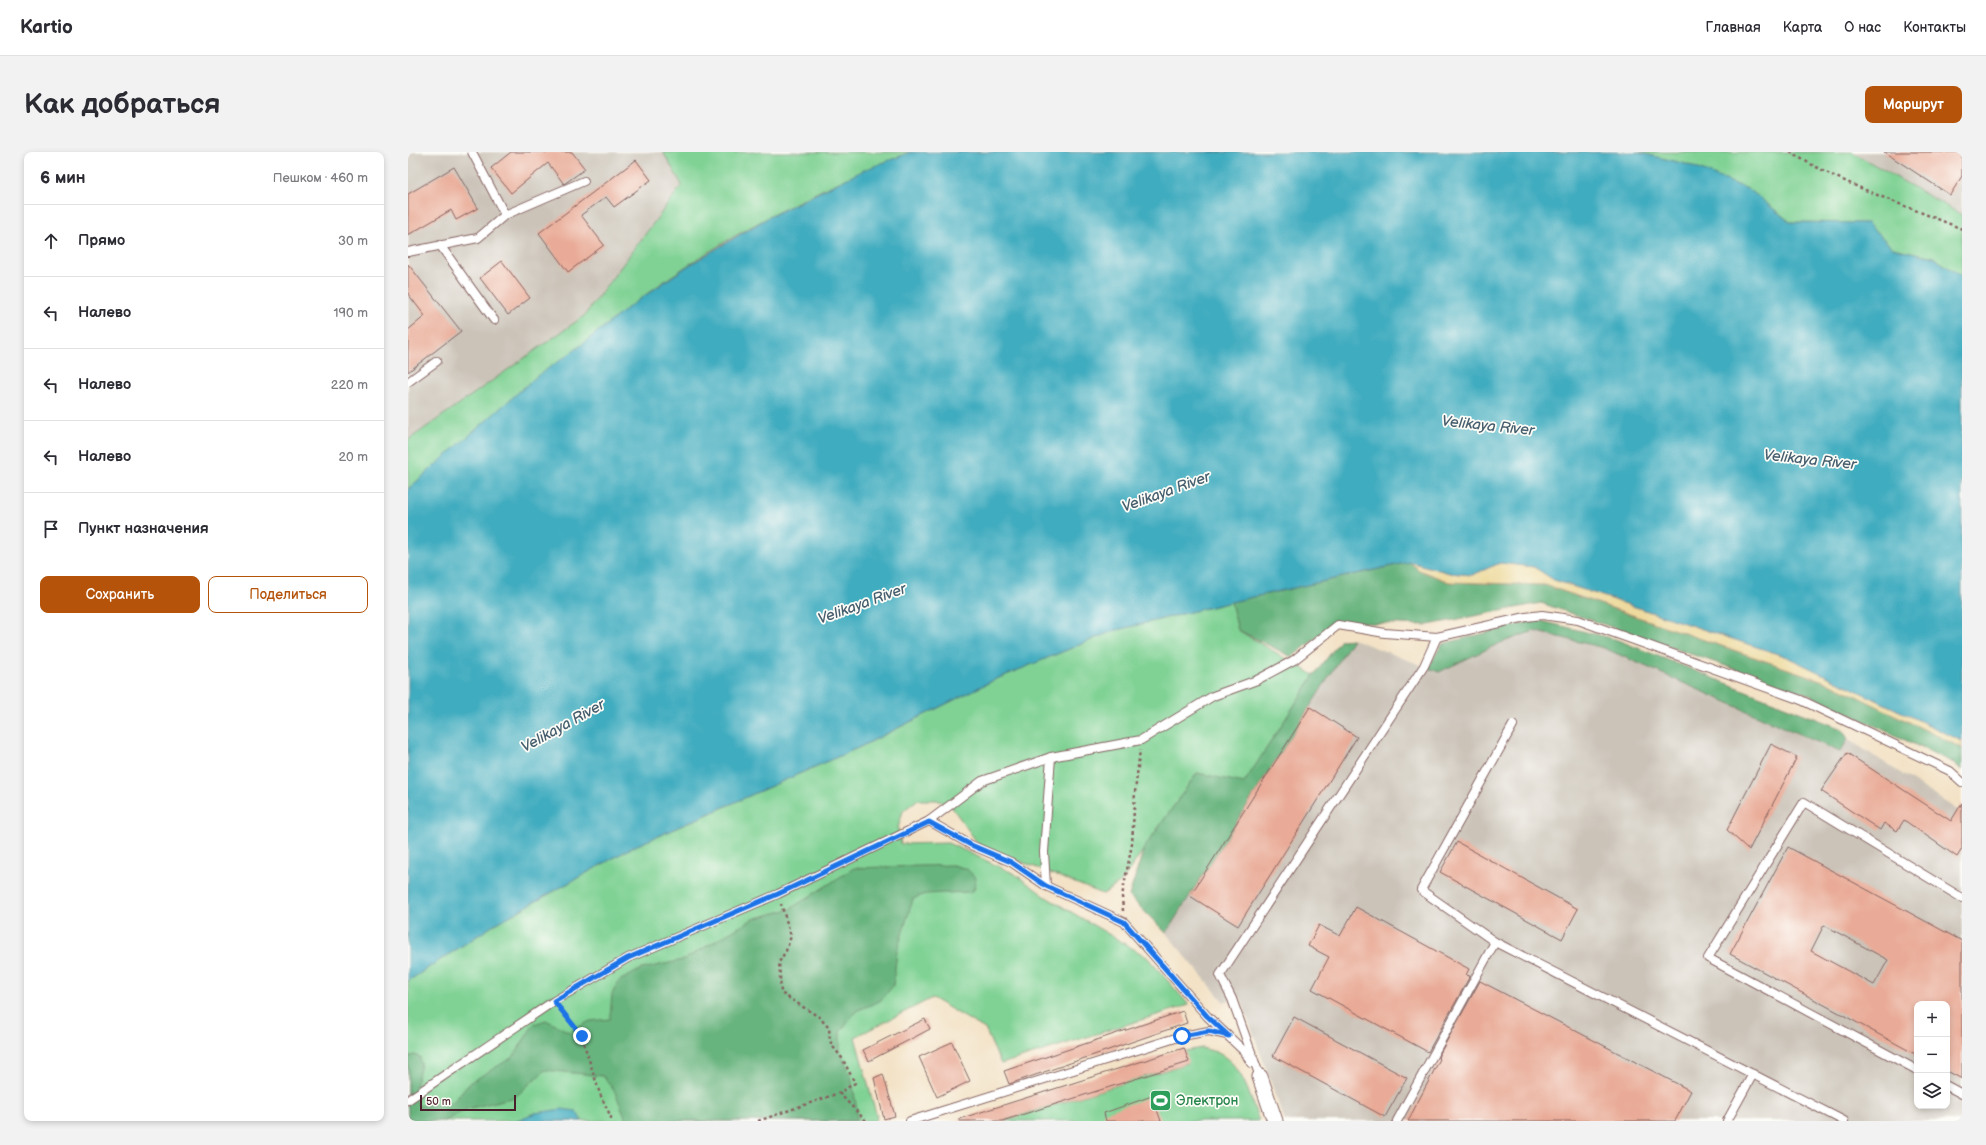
<!DOCTYPE html>
<html lang="ru">
<head>
<meta charset="utf-8">
<style>
	body { margin:0; font-family:"Balsamiq Sans",sans-serif; background:#f2f2f3; color:#2b2b33 }
	.controls { position:absolute; right:12px; bottom:12px; display:grid; overflow:hidden; border-radius:8px; box-shadow:0 2px 6px #0003 }
	.controls button { width:36px; height:36px; display:grid; place-items:center; padding:0; border:0; border-bottom:1px solid #e1e1e2; background:#fff; color:#2b2b33; font:20px sans-serif }
	.scale { position:absolute; left:12px; bottom:10px; width:96px; box-sizing:border-box; padding-left:4px; border:2px solid #4a1f2b; border-top:0; font-size:11px; line-height:14px; white-space:nowrap; color:#4a1f2b; -webkit-text-stroke:3px #fdfcf7; paint-order:stroke }
	.stop { position:absolute; width:12px; height:12px; margin:-9px; border:3px solid #1a73e8; border-radius:50%; background:#fff }
	.stop.end { background:#1a73e8; border-color:#fff; box-shadow:0 1px 4px #0008 }
	.list { margin:0; padding:0; list-style:none }
	h2 { display:flex; justify-content:space-between; align-items:center; height:52px; margin:0; padding:0 16px; font-size:17px }
	h2 small { font-size:13px; font-weight:400; color:#7c7c81 }
	.list li { display:grid; grid-template-columns:26px 1fr auto; gap:12px; align-items:center; box-sizing:border-box; height:72px; padding:0 16px; border-top:1px solid #e1e1e2 }
	.list b { display:block; font-size:15px; white-space:nowrap }
	.list em { font-size:13px; font-style:normal; color:#7c7c81 }
	.actions { display:flex; gap:8px; padding:12px 16px }
	.actions a { flex:1; padding:9px 0; border:1px solid #b45309; border-radius:8px; text-align:center; font-size:14px; color:#b45309 }
	.actions .main { background:#b45309; color:#fff }
	.icon { flex:none; width:22px; height:22px; fill:none; stroke:currentColor; stroke-width:2; stroke-linecap:round; stroke-linejoin:round }
	.map { position:relative; flex:none; width:1554px; height:969px; overflow:hidden; border-radius:8px }
	header { display:flex; align-items:center; gap:24px; box-sizing:border-box; height:56px; padding:0 20px; background:#fff; border-bottom:1px solid #e1e1e2 }
	header strong { font-size:19px }
	nav { display:flex; gap:22px; margin-inline-start:auto; font-size:14px }
	.intro { display:flex; align-items:center; justify-content:space-between; box-sizing:border-box; height:96px; padding:0 24px }
	h1 { margin:0; font-size:28px }
	.button { padding:10px 18px; border-radius:8px; background:#b45309; color:#fff; font-size:14px; font-weight:700 }
	main { display:flex; gap:24px; padding:0 24px }
	aside { flex:1; background:#fff; border-radius:8px; box-shadow:0 2px 6px #0003 }
	.map>svg:first-child { display:block }
	.industrial { fill:#cbc3b8; fill-rule:evenodd }
	.green { fill:#80d294; stroke:#657860 }
	.forest { fill:#68b47e; stroke:#596a54 }
	.sand { fill:#eeda9e; stroke:#9c7c64 }
	.water { fill:#40acbf; stroke:#456675 }
	.building { fill:#e9ab97; fill-rule:evenodd }
	.lines { fill:none; stroke-linecap:round; stroke-linejoin:round }
	.lane-casing { stroke:#856361; stroke-width:10 }
	.street-casing { stroke:#856361; stroke-width:17 }
	.path { stroke:#856361; stroke-width:2.5; stroke-dasharray:3 3; stroke-linecap:butt }
	.lane { stroke:#fff; stroke-width:8 }
	.street { stroke:#fff; stroke-width:15 }
	.route { stroke:#1a73e8; stroke-width:5 }
	.labels { text-anchor:middle; dominant-baseline:central; stroke-width:3.5; stroke-linejoin:round; paint-order:stroke }
	.leisure-label { font-size:14px; fill:#27864d; stroke:#fdfcf7; text-anchor:start }
	.water-label { font-size:15px; font-style:italic; fill:#465e6e; stroke:#fdfcf7 }
</style>
</head>
<body>
<header>
<strong>Kartio</strong>
<nav><a>Главная</a><a>Карта</a><a>О нас</a><a>Контакты</a></nav>
</header>
<div class="intro"><h1>Как добраться</h1><a class="button">Маршрут</a></div>
<main>
<aside>
<h2>6 мин<small>Пешком · 460 m</small></h2>
<ul class="list">
<li><svg class="icon" aria-label="ahead" viewBox="0 0 24 24"><path d="M12 20V5M6 11l6-6 6 6"/></svg><div><b>Прямо</b></div><em>30 m</em></li>
<li><svg class="icon" aria-label="left" viewBox="0 0 24 24"><path d="M17 20v-9H6M10 6l-5 5 5 5"/></svg><div><b>Налево</b></div><em>190 m</em></li>
<li><svg class="icon" aria-label="left" viewBox="0 0 24 24"><path d="M17 20v-9H6M10 6l-5 5 5 5"/></svg><div><b>Налево</b></div><em>220 m</em></li>
<li><svg class="icon" aria-label="left" viewBox="0 0 24 24"><path d="M17 20v-9H6M10 6l-5 5 5 5"/></svg><div><b>Налево</b></div><em>20 m</em></li>
<li><svg class="icon" aria-label="arrive" viewBox="0 0 24 24"><path d="M6 21V4h12l-3 4 3 4H6"/></svg><div><b>Пункт назначения</b></div></li>
</ul>
<div class="actions"><a class="main">Сохранить</a><a>Поделиться</a></div>
</aside>
<div class="map">
<svg width="1554" height="969" viewBox="0 0 1554 969">
	<rect width="100%" height="100%" fill="#fdfcf7"/>
	<filter id="ink" filterUnits="userSpaceOnUse"><feTurbulence type="fractalNoise" baseFrequency=".025" numOctaves="2"/><feDisplacementMap in="SourceGraphic" scale="8" xChannelSelector="R" yChannelSelector="G"/><feConvolveMatrix kernelMatrix="1 2 1 2 8 2 1 2 1" color-interpolation-filters="sRGB"/></filter>
	<filter id="wash" filterUnits="userSpaceOnUse"><feTurbulence type="fractalNoise" baseFrequency=".012" numOctaves="4" result="noise"/><feDisplacementMap in="SourceGraphic" scale="16" xChannelSelector="R" yChannelSelector="G"/><feGaussianBlur stdDeviation="0.9" result="paint"/><feColorMatrix in="noise" values="0 0 0 0 0 0 0 0 0 0 0 0 0 0 0 0 0 1.4 0 .05"/><feComposite in="paint" operator="in"/></filter>
	<g filter="url(#wash)">
		<rect width="100%" height="100%" fill="#f3e2c6"/>
		<!-- industrial -->
		<g class="industrial">
			<path d="M0 0H255L274 33 176 164 0 288Z"/>
			<path d="M1444 0H1554V63Z"/>
			<path d="M1126 479 1196 496 1431 600 1440 587 1554 661V969H877L832 845 816 850 758 781 945 487 1031 520 1092 491ZM1509 852H1539V954H1509Z"/>
		</g>
		<!-- green -->
		<g class="green">
			<path d="M255 0H503C424 30 347 69 277 115 226 149 179 188 132 227 87 264 43 300 0 337V288L176 164 274 33Z"/>
			<path d="M1228 0H1444L1554 63V125L1525 105 1485 96 1459 71 1382 70 1342 38 1278 12Z"/>
			<path d="M823 450 830 478 906 523 836 632 789 621 713 730 695 742 571 693 543 654 529 648H509L495 659 490 676 493 692 540 691 607 722 638 745 739 805 781 853 593 912 577 877 524 846 447 885 469 965 467 969H0V829L89 771 225 695 452 595 586 528 705 479Z"/>
			<path d="M794 896C800 898 807 899 812 902 836 915 842 946 851 969H595L780 911 777 899Z"/>
		</g>
		<!-- forest -->
		<g class="forest">
			<path d="M1002 410 1011 418 1041 430 1137 433 1424 532 1554 596V618L1546 611 1397 541 1133 451 1020 473 928 470 884 505 830 478 823 450Z"/>
			<path d="M1129 468 1207 487 1434 577 1440 587 1432 600 1196 496 1126 479 1092 491 1031 520 1020 516 1034 492Z"/>
			<path d="M945 487 758 781 721 744 736 696 789 621 836 631 906 523 933 488Z"/>
			<path d="M545 713 559 717 568 726 566 738 560 740 517 742 505 747 489 799 485 834 472 849 448 859 432 880V900L443 924 449 958 448 969H219L207 940 195 924 137 918 107 945 59 957 37 969H9L0 965V905L7 903 12 905 13 912 7 936 10 954 45 950 63 930 105 905 126 872 138 868 161 880 182 869 202 867 204 842 211 829 234 817 275 808 345 767 382 757 446 716Z"/>
		</g>
		<!-- sand -->
		<path class="sand" d="M1002 410 1042 421 1064 423 1092 411 1126 415 1146 428 1379 505 1554 589V596L1424 532 1137 433 1041 430 1011 418Z"/>
		<!-- water -->
		<g class="water">
			<path d="M503 0H1228L1278 12 1342 38 1382 70 1459 71 1485 96 1525 105 1554 125V589L1379 505 1146 428 1126 415 1092 411 1064 423 1042 421 1002 410 823 450 705 479 586 528 452 595 225 695 89 771 0 829V337L129 224 167 198 222 154 278 115 361 65 456 18Z"/>
			<path d="M154 957 168 959 174 969H106L127 961Z"/>
		</g>
		<g id="blocks">
			<!-- building -->
			<g class="building">
				<path d="M103 0H164L177 17 156 32 140 11 103 41 83 16Z"/>
				<path d="M1476 0H1554V24L1542 43Z"/>
				<path d="M228 8 243 28 206 55 198 45 173 63 196 93 160 120 131 81Z"/>
				<path d="M46 15 70 56 48 68 43 58 0 83V42Z"/>
				<path d="M94 109 122 146 100 163 72 126Z"/>
				<path d="M0 112 53 179 0 220V178L17 164 0 142Z"/>
				<path d="M902 555 949 585 830 774 782 744Z"/>
				<path d="M1363 592 1389 605 1341 698 1319 678Z"/>
				<path d="M1439 601 1543 669 1554 651V697L1549 705 1496 668 1489 679 1476 671 1472 678 1413 639Z"/>
				<path d="M1049 690 1170 757 1154 787 1032 720Z"/>
				<path d="M1380 695 1554 789V927L1539 919V852H1509V903L1322 802ZM1416 773 1480 808 1466 833 1403 799Z"/>
				<path d="M948 755 1061 817 1058 823 1062 824 1020 900 904 837 921 805 900 794 911 773 932 784Z"/>
				<path d="M1072 829 1283 939 1267 969H1000L1032 907 1030 905Z"/>
				<path d="M775 859 779 871 601 932 596 919Z"/>
				<path d="M886 865 999 926 977 965 865 904Z"/>
				<path d="M517 867 522 877 461 909 455 898Z"/>
				<path d="M544 890 562 929 529 945 511 905Z"/>
				<path d="M776 896 781 910 594 969H551V967Z"/>
				<path d="M475 922 487 964 476 967 466 926Z"/>
				<path d="M744 944 753 969H698L696 961Z"/>
			</g>
		</g>
	</g>
	<g filter="url(#ink)">
		<use href="#blocks" fill-opacity="0" stroke="#856361" stroke-width="1"/>
		<g class="lines">
			<defs>
				<g id="lane">
					<path d="M97 63 176 29"/>
					<path d="M32 93 86 168"/>
					<path d="M0 100 70 86 97 63 64 0"/>
					<path d="M0 230 29 209"/>
					<path d="M521 669 563 693 603 710 638 734 716 770 799 864 837 900 843 911"/>
					<path d="M638 734 636 700 643 605"/>
					<path d="M1087 790 1013 738 1105 573"/>
					<path d="M1509 918 1300 806 1396 650 1554 746"/>
					<path d="M852 925 824 847 812 823 1016 514 1029 485"/>
					<path d="M1539 934 1554 942"/>
					<path d="M0 948 146 849 220 806 370 742 521 669 574 629 643 605 733 588 805 544 849 528 886 508 930 473 977 481 1029 485 1118 465 1134 463 1170 468 1393 548 1542 619 1554 630"/>
					<path d="M502 969 774 884 801 879 819 883"/>
					<path d="M989 969 1087 790 1436 969"/>
					<path d="M1319 969 1345 922"/>
				</g>
				<path id="street" d="M852 925 867 969"/>
			</defs>
			<!-- lane casing -->
			<use href="#lane" class="lane-casing"/>
			<!-- street casing -->
			<use href="#street" class="street-casing"/>
			<!-- path -->
			<g class="path">
				<path d="M1382 0C1435 33 1497 53 1554 77"/>
				<path d="M715 759 714 744 724 692 727 640 732 598"/>
				<path d="M152 857 173 883 192 942 203 965V969"/>
				<path d="M431 941 458 969"/>
				<path d="M350 969 431 941 447 931 434 906 426 896 422 889 421 876 411 865 373 841 371 810 378 799 383 784 373 752"/>
			</g>
			<!-- lane -->
			<use href="#lane" class="lane"/>
			<!-- street -->
			<use href="#street" class="street"/>
		</g>
	</g>
	<g class="lines" filter="url(#ink)">
		<!-- route -->
		<path class="route" d="M174 884 146 849 220 806 370 742 521 670 563 693 603 710 638 734 716 770 799 864 821 884 801 879 774 884"/>
	</g>
	<!-- icons -->
	<defs>
		<symbol id="stadium-square" viewBox="-11 -11 22 22"><rect x="-9" y="-9" width="18" height="18" rx="4" fill="#2e9e5b" stroke="#fdfcf7"/><path d="M0-5a6.5 5 0 1 0 0 10a6.5 5 0 1 0 0-10ZM-3.5-1.8h7v3.6h-7Z" fill="#fff"/></symbol>
	</defs>
	<g fill-rule="evenodd">
		<use href="#stadium-square" x="740" y="936" width="25" height="25"/>
	</g>
	<g class="labels">
		<!-- leisure labels -->
		<g class="leisure-label">
			<text x="768" y="948">Электрон</text>
		</g>
		<!-- water labels -->
		<g class="water-label">
			<text transform="translate(1080 274) rotate(6)">Velikaya River</text>
			<text transform="translate(1402 308) rotate(6)">Velikaya River</text>
			<text transform="translate(758 340) rotate(-20)">Velikaya River</text>
			<text transform="translate(454 452) rotate(-20)">Velikaya River</text>
			<text transform="translate(155 574) rotate(-29)">Velikaya River</text>
		</g>
	</g>
</svg>
<div class="controls">
<button>+</button>
<button>−</button>
<button><svg class="icon" aria-label="layers" viewBox="0 0 24 24"><path d="M12 4l9 5-9 5-9-5zM3 14l9 5 9-5"/></svg></button>
</div>
<div class="scale">50 m</div>
<div class="stop" style="left:774px;top:884px"></div>
<div class="stop end" style="left:174px;top:884px"></div>
</div>
</main>
</body>
</html>
